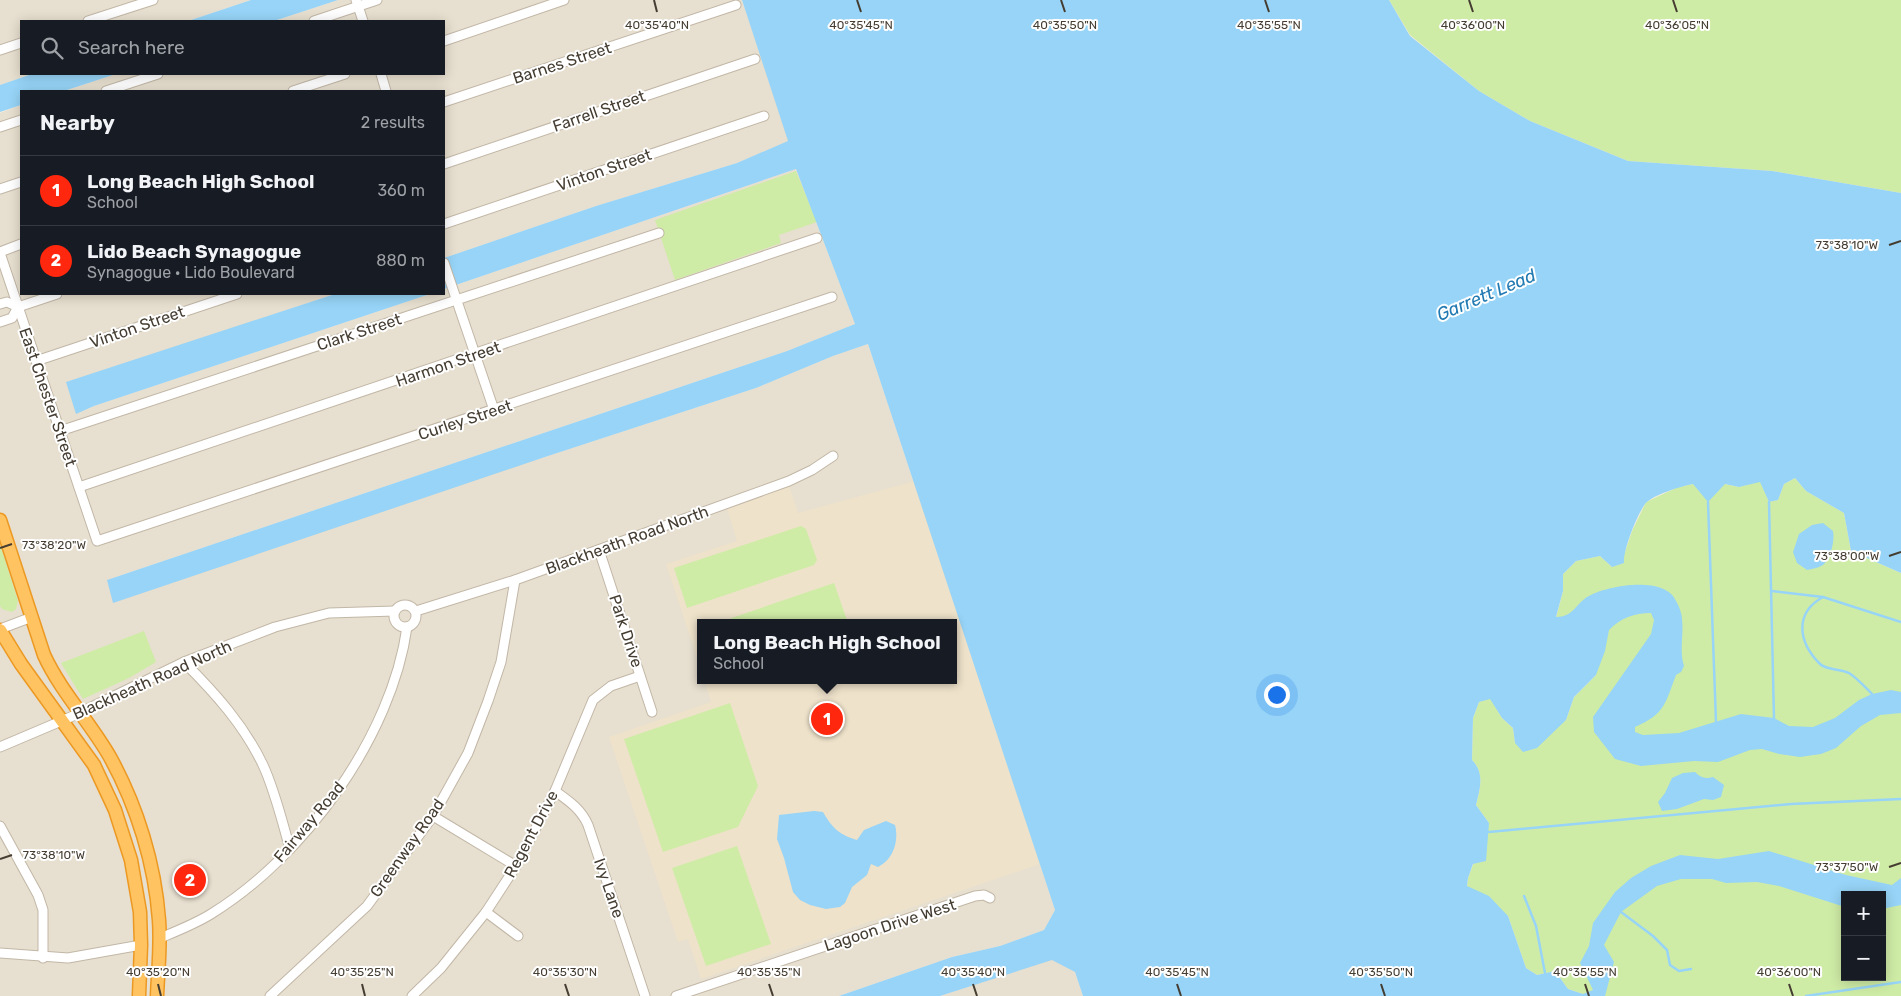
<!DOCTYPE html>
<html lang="en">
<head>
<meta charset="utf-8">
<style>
	body { margin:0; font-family:Rubik,sans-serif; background:#242831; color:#f1f3f6 }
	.controls { position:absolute; right:15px; bottom:15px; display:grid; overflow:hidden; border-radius:0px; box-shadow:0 2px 12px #0003 }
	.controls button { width:45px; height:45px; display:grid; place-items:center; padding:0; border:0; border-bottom:1px solid #363941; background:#171b24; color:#f1f3f6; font:25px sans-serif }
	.you { position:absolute; left:1276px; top:694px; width:18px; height:18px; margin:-12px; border:4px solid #fff; border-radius:50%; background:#1a73e8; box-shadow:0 0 0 8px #1a73e833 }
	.badge { display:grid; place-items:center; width:32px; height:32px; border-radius:50%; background:#ff270d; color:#fff; font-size:16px; font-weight:700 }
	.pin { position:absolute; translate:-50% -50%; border:2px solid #fff; box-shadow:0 1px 5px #0006 }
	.popup { position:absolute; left:697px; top:619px; width:260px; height:65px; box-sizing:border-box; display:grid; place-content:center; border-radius:0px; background:#171b24; filter:drop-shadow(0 1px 4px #0005); font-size:16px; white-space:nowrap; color:#9ea1a6 }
	.popup b { font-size:19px; color:#f1f3f6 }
	.popup::after { content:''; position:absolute; left:50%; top:100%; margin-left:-10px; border:10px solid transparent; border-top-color:#171b24 }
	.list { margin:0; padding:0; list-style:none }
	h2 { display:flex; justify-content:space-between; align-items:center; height:65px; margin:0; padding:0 20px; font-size:21px }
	h2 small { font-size:16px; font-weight:400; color:#9ea1a6 }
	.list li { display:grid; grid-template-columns:32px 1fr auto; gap:15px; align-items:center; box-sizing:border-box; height:70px; padding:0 20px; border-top:1px solid #363941 }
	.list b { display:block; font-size:19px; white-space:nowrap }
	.list p { margin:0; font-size:16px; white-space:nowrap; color:#9ea1a6 }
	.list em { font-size:16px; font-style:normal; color:#9ea1a6 }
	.icon { flex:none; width:28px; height:28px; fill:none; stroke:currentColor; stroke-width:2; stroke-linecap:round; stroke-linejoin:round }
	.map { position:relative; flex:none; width:1901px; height:996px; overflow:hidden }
	.search { position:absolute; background:#171b24; box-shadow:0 2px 12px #0003; left:20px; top:20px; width:425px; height:55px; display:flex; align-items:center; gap:12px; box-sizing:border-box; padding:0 18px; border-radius:0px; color:#9ea1a6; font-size:19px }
	.panel { position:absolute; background:#171b24; box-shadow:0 2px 12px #0003; left:20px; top:90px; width:425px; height:205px; border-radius:0px }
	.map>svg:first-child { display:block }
	.residential { fill:#e7dfcf; fill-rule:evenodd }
	.education { fill:#eee2ca }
	.green { fill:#cfeca6; fill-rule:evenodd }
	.water { fill:#97d4f7 }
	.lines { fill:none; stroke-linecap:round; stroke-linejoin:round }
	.stream { stroke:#97d4f7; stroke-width:2.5 }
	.minor-casing { stroke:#c2b7a7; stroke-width:11 }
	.highway-casing { stroke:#ec9923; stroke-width:15 }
	.minor { stroke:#fff; stroke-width:9 }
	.highway { stroke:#ffc361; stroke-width:12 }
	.ticks { fill:none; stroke:#453d32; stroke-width:2 }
	.labels { text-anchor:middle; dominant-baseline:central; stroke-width:4; stroke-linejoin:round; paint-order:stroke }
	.street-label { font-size:16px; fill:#453d32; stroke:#fff }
	.water-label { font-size:18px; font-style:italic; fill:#217ab2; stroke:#fff }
	.ticks-label { font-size:12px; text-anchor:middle; fill:#453d32; stroke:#fff; stroke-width:4; stroke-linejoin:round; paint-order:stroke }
</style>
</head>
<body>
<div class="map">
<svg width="1901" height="996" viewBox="0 0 1901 996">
	<rect width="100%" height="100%" fill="#f3ede2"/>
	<!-- residential -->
	<g class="residential">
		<path d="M0 0H251L188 21H21V74H32L0 85Z"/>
		<path d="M338 0H742L789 141 737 163 596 206 444 258V91H64L116 74H444V21H274Z"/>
		<path d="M21 105V294H335L254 321 77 414 94 406 430 294H444V289L796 169 855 324 787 351 107 580 545 457 756 388 833 356 868 344 1055 910 1044 930 1000 946 952 957 839 996H0V113ZM701 623H953V680H701Z"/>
		<path d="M1052 959 1075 972 1083 996H940Z"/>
	</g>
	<!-- education -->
	<path class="education" d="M915 481 1040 864 701 979 688 939 678 942 609 737 711 702 704 680H953V623H701V669L666 564 737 541 726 505 788 483 798 513Z"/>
	<!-- green -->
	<g class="green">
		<path d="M1389 0H1901V193L1772 171 1628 161 1530 121 1479 91 1410 35Z"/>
		<path d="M796 171 817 222 779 235 781 243 675 280 655 220Z"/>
		<path d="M1795 478 1806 491 1844 513 1851 551 1901 573V996H1583V994L1568 989 1555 971 1537 975 1526 968 1508 916 1467 887 1468 878 1489 823 1476 805C1480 790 1485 773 1472 760L1473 718 1479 702 1490 698 1502 718 1513 728 1515 743 1566 720 1574 697 1596 675 1556 618 1563 591V574L1576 561 1600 556 1612 567 1624 555 1632 531 1646 502 1678 487 1693 484H1725L1739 487 1760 481 1769 502 1778 500 1784 484ZM1845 895H1882V977H1845Z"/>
		<path d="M801 526 806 529 817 560 814 565 687 608 674 568Z"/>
		<path d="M0 544 18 601 16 609 12 612 2 609 0 606Z"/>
		<path d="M834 583 848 623H717Z"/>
		<path d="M144 631 156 662 129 678 83 699 61 663Z"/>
		<path d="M730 703 758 786 738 827 663 852 624 739Z"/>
		<path d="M737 846 771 944 706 966 672 868Z"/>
	</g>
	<!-- water -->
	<g class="water">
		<path d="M251 0H338L274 21H188Z"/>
		<path d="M742 0H1389L1410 36 1479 91 1530 121 1628 161 1772 171 1901 193V573L1851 551 1844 513 1806 491 1795 478 1784 484 1778 500 1769 502 1760 482 1739 487 1725 484 1708 502 1693 484C1682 486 1652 495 1645 504 1637 515 1623 550 1624 563L1612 567 1600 556 1576 561 1563 574V591L1556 617C1573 617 1575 605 1587 597 1606 585 1666 575 1676 601 1679 606 1682 614 1682 619 1684 635 1679 650 1684 666L1681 672 1676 675C1665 704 1665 714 1635 727V732L1643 735 1679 733 1741 714 1774 718 1789 726 1813 727 1835 718 1859 700 1872 694 1891 690 1901 692V713L1880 715 1861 726 1836 748 1821 754 1800 757 1779 754 1762 749 1750 750 1718 762 1694 761 1641 766 1615 759 1594 732 1593 717 1651 634 1654 620 1651 613C1634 613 1621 618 1609 630L1605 651 1596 675 1574 697 1566 720 1537 748 1523 752 1515 743 1513 728 1502 718 1490 699 1479 702 1473 718 1472 760C1485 773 1480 789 1476 805L1489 823 1486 861 1473 864 1468 878 1467 886 1489 896 1508 916 1526 968 1537 975 1555 971 1568 989 1583 994 1593 990 1580 963 1589 946 1593 923 1615 892 1631 878 1651 866 1680 855 1718 859 1769 851 1846 875 1892 885 1901 878V905L1882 909V895H1845V907L1779 886 1757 882 1726 883 1712 879H1681L1657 886 1621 912 1604 945 1614 962 1605 996H1083L1075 972 1052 960 940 996H839L952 957 1000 946 1044 930 1055 910 868 344 833 356 756 388 545 457 113 603 107 580 787 351 855 324 796 169 444 289V258L596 206 737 163 788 141Z"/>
		<path d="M32 74H116L64 91H21V105L0 112V85Z"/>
		<path d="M335 294H430L94 406 76 414 66 382Z"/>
		<path d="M1823 523 1833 531C1835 540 1831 558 1823 565 1818 568 1812 569 1807 570L1797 563 1793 552 1799 534 1812 525Z"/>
		<path d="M1695 772C1701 778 1705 779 1713 777L1724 785 1721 797 1713 800 1704 799 1677 809 1662 811 1658 802 1665 793 1672 778 1683 773Z"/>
		<path d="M814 811 823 812C832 828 840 835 857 840L864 830 886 821 895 825C899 840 894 859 878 867L871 864 867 875 852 887 845 903 840 907 826 909 810 905 800 900 793 892 784 858 777 839 779 815Z"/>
	</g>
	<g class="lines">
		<!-- stream -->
		<g class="stream">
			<path d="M1708 502 1716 722"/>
			<path d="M1769 502 1774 718"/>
			<path d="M1772 591 1823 597 1901 622"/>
			<path d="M1823 597C1794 613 1798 642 1820 664 1826 670 1841 669 1849 673 1857 678 1865 687 1872 694"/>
			<path d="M1489 832 1791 804 1901 799"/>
			<path d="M1524 896 1536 926 1545 973"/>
			<path d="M1621 912 1653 936 1667 950 1670 965 1679 971 1691 969"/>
			<path d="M1806 996 1901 982"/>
		</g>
		<defs>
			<g id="minor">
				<path d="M356 0 363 21"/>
				<path d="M88 21 153 0"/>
				<path d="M314 21 377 0"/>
				<path d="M444 41 564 0"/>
				<path d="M0 50 21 43"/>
				<path d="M381 74 386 91"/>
				<path d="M106 91 158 74"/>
				<path d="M293 91 345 74"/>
				<path d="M444 102 736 5"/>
				<path d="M0 127 21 120"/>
				<path d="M444 164 755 59"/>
				<path d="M0 189 21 182"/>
				<path d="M444 224 764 116"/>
				<path d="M0 252 21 244"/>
				<path d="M0 253 97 541 832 297"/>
				<path d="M444 263 494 410"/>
				<path d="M0 304 7 302 18 307"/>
				<path d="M18 307 57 294"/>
				<path d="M0 322 12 318 18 307"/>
				<path d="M36 361 237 294"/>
				<path d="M60 431 659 233"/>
				<path d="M79 487 817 238"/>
				<path d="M599 550 652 712"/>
				<circle cx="405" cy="616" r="11"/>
				<path d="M416 611 515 580 789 481 812 470 833 456"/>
				<path d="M0 629 32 617"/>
				<path d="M184 662C215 693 244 725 263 765 275 791 282 821 290 849"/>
				<path d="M0 747 73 716 184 662 275 627 329 613 395 611"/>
				<path d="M555 791C569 801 581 809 588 825L645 996"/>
				<path d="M433 816 516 866"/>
				<path d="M0 826 38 895 43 910V958"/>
				<path d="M486 912 518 936"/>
				<path d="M160 938C177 931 195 924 211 914 304 857 392 736 407 627"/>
				<path d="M0 953 68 958 141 945"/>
				<path d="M270 996 367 906 433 816 468 753 488 701 501 662 515 580"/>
				<path d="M412 996 441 968 486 912 516 866 555 791 593 700 611 686 640 676"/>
				<path d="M676 996 975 896 984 895 990 898"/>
			</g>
			<g id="highway">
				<path d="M0 520 44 655C61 692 90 722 110 757 137 806 155 864 159 920 161 945 158 971 157 996"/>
				<path d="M0 630 21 664 94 765 115 810 131 860 140 912 141 945 139 996"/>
			</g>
		</defs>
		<!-- minor casing -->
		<use href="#minor" class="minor-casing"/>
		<!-- highway casing -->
		<use href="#highway" class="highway-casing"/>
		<!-- minor -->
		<use href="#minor" class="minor"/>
		<!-- highway -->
		<use href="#highway" class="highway"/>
	</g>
	<!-- ticks -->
	<path class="ticks" d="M654 0 657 12M857 0 861 12M1061 0 1065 12M1265 0 1269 12M1469 0 1473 12M1673 0 1677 12M1889 245 1901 241M0 548 12 544M1889 556 1901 552M0 859 12 855M1889 867 1901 863M158 984 161 996M362 984 365 996M565 984 569 996M769 984 773 996M973 984 977 996M1177 984 1181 996M1381 984 1385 996M1585 984 1589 996M1789 984 1793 996"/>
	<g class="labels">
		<!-- street labels -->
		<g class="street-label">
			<text transform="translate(562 63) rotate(-18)">Barnes Street</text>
			<text transform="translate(599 111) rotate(-19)">Farrell Street</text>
			<text transform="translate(604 170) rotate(-19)">Vinton Street</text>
			<text transform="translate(137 327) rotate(-19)">Vinton Street</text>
			<text transform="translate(359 332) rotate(-18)">Clark Street</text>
			<text transform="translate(448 364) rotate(-19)">Harmon Street</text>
			<text transform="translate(48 397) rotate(71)">East Chester Street</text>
			<text transform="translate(465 420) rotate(-18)">Curley Street</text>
			<text transform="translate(627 540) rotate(-20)">Blackheath Road North</text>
			<text transform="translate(626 631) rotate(72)">Park Drive</text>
			<text transform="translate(152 680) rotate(-24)">Blackheath Road North</text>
			<text transform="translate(309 822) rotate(-50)">Fairway Road</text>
			<text transform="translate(531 834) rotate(-62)">Regent Drive</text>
			<text transform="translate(407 848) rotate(-55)">Greenway Road</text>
			<text transform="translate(609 888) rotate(71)">Ivy Lane</text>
			<text transform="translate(890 925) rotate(-18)">Lagoon Drive West</text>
		</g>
		<!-- water labels -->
		<g class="water-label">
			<text transform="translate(1486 295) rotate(-23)">Garrett Lead</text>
		</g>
	</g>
	<g class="ticks-label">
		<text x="657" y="29">40°35'40"N</text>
		<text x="861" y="29">40°35'45"N</text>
		<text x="1065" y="29">40°35'50"N</text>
		<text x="1269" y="29">40°35'55"N</text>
		<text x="1473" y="29">40°36'00"N</text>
		<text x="1677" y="29">40°36'05"N</text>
		<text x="1847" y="249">73°38'10"W</text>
		<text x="54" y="549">73°38'20"W</text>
		<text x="1847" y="560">73°38'00"W</text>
		<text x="54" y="859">73°38'10"W</text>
		<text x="1847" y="871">73°37'50"W</text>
		<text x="158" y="976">40°35'20"N</text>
		<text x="362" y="976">40°35'25"N</text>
		<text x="565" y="976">40°35'30"N</text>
		<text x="769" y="976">40°35'35"N</text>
		<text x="973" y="976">40°35'40"N</text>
		<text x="1177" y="976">40°35'45"N</text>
		<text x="1381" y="976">40°35'50"N</text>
		<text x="1585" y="976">40°35'55"N</text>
		<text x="1789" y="976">40°36'00"N</text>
	</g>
</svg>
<div class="controls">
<button>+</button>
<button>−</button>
</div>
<div class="you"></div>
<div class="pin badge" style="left:827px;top:719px">1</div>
<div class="popup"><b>Long Beach High School</b>School</div>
<div class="pin badge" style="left:190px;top:880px">2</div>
<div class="search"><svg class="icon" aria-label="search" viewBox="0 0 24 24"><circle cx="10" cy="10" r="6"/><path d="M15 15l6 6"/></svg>Search here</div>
<section class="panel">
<h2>Nearby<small>2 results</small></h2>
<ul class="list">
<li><span class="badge">1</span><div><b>Long Beach High School</b><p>School</p></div><em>360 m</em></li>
<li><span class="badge">2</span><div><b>Lido Beach Synagogue</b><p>Synagogue · Lido Boulevard</p></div><em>880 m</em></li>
</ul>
</section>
</div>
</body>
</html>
